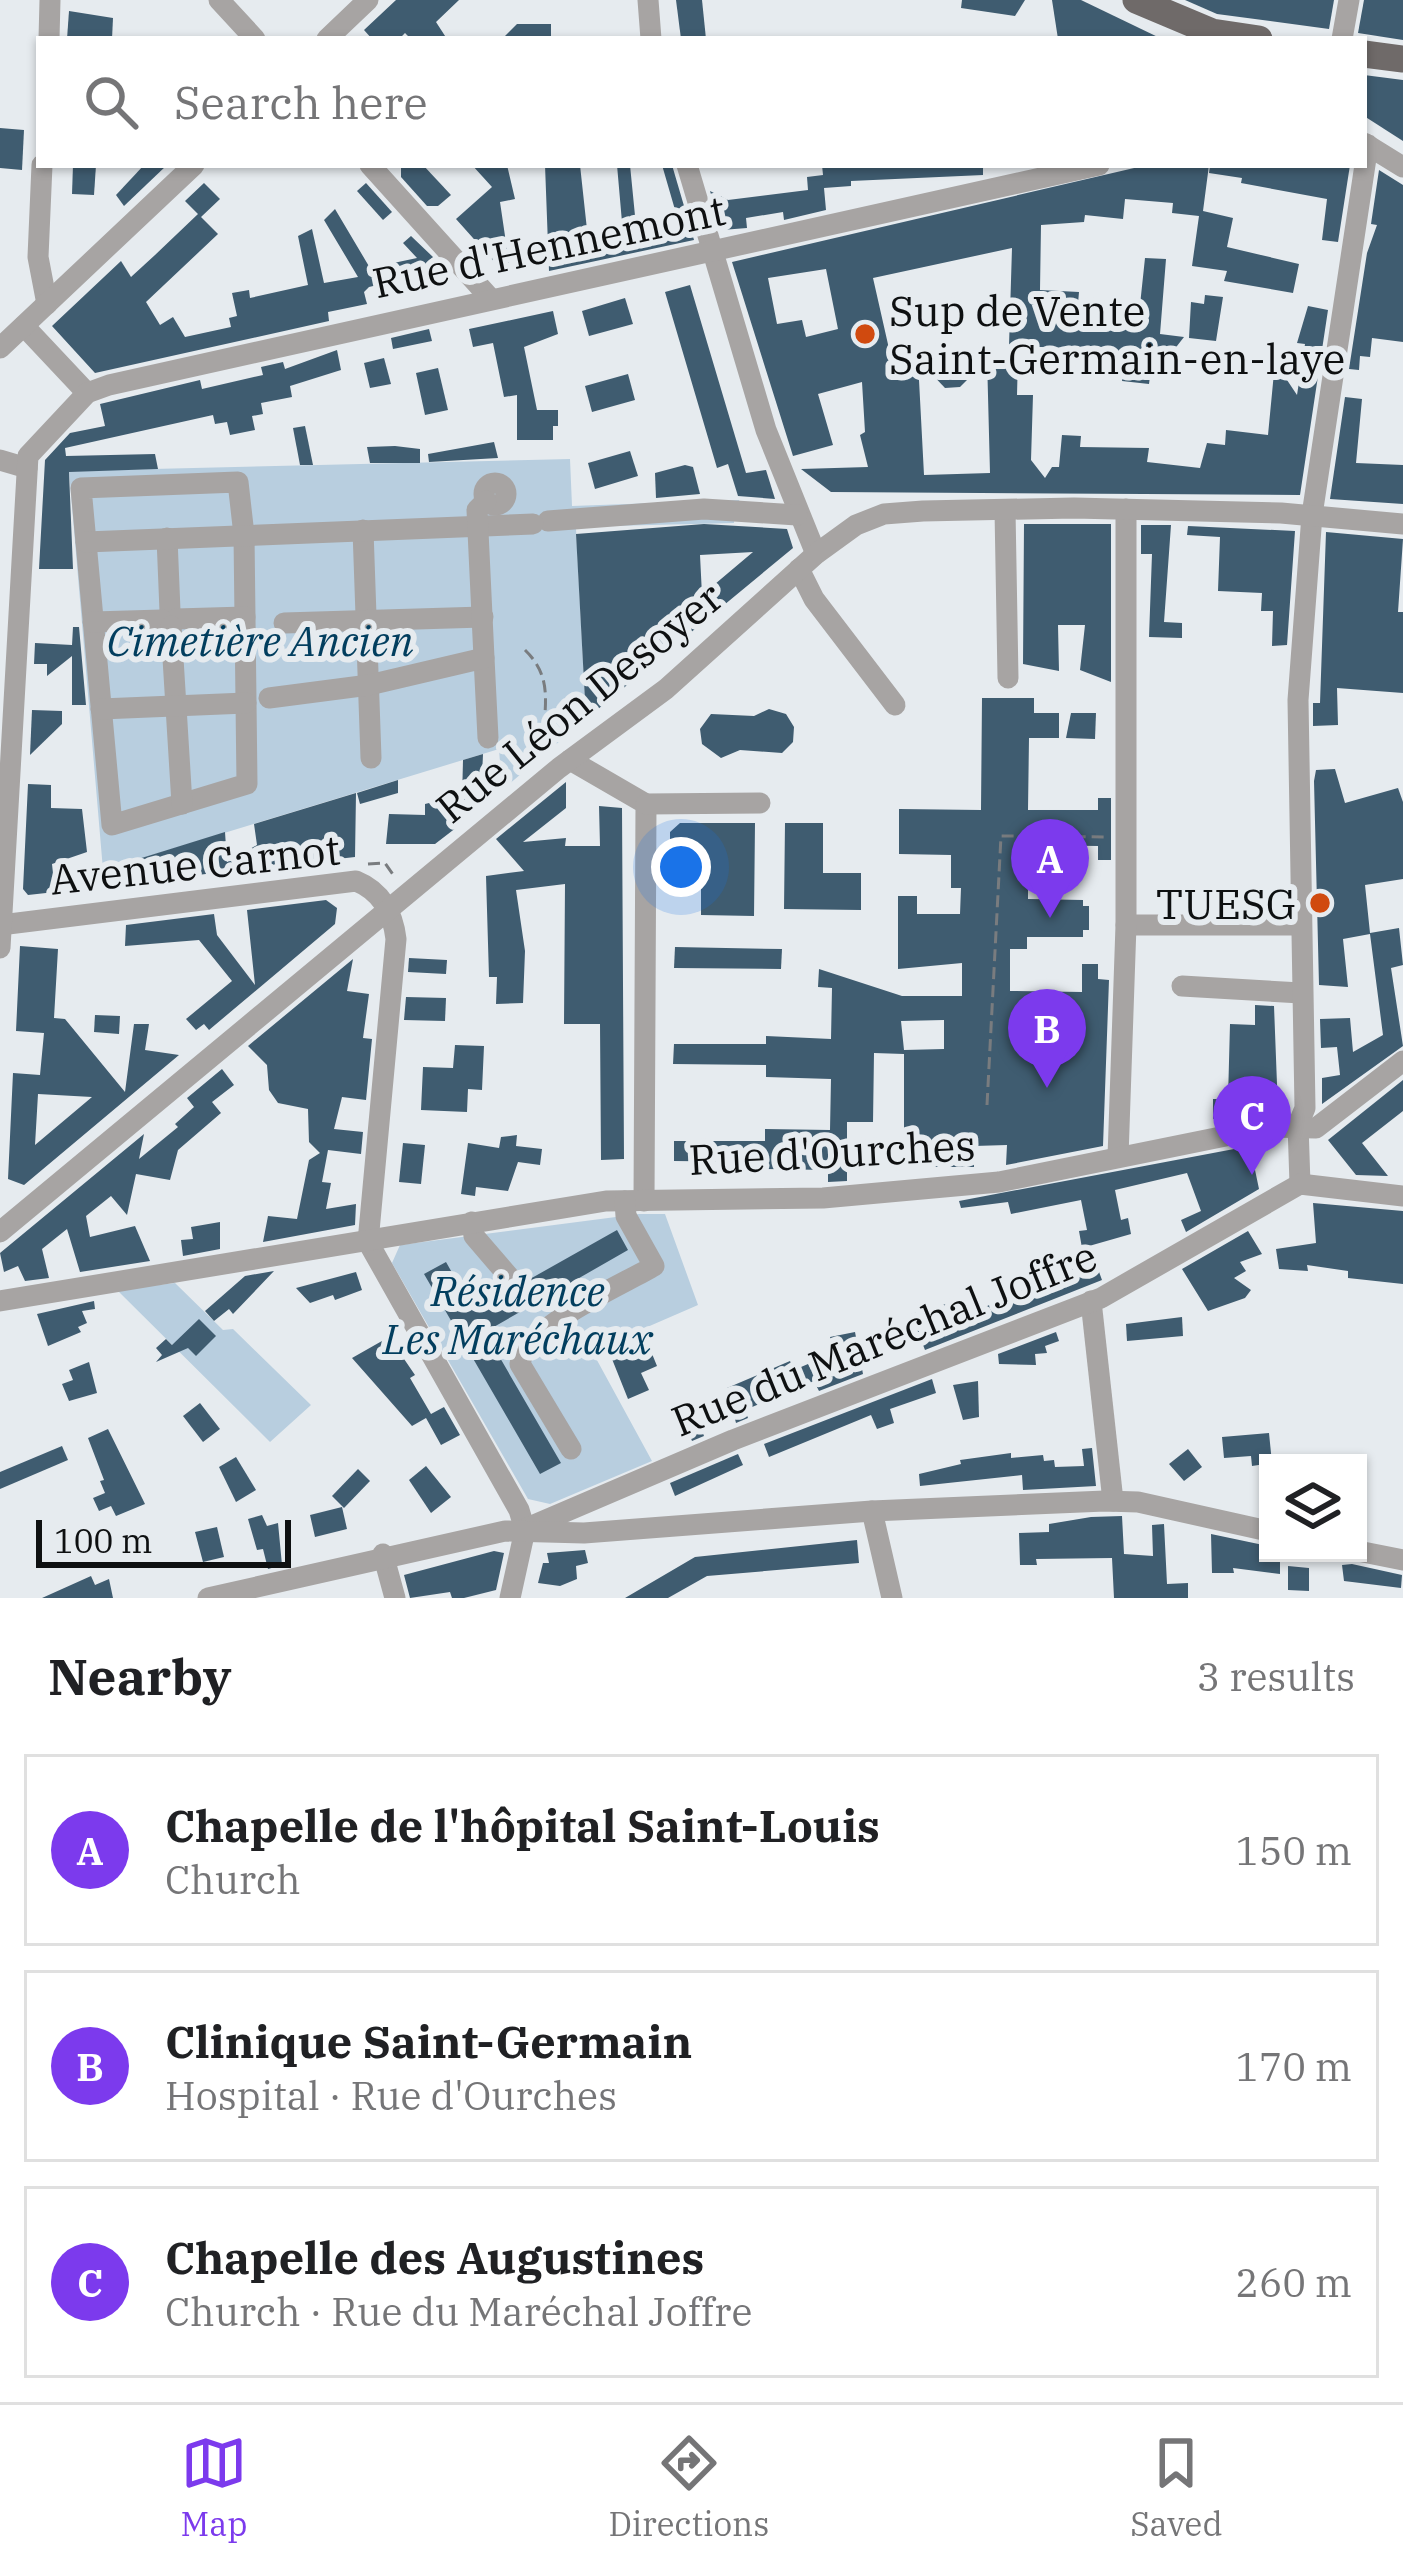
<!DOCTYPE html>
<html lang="en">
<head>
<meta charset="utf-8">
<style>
	body { margin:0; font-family:"IBM Plex Serif",serif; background:#f6f6f6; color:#202124 }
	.controls { position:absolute; right:36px; bottom:36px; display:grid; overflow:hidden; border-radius:0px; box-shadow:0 3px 9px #0004 }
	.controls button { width:108px; height:108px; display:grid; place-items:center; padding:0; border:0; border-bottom:3px solid #e0e0e0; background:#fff; color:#202124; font:60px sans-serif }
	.scale { position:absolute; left:36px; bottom:30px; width:255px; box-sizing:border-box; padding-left:12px; border:6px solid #0e1011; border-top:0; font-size:33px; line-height:42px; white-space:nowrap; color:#0e1011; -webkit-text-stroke:9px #e6ebef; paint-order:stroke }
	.you { position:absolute; left:681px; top:867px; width:42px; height:42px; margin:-30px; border:9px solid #fff; border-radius:50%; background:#1a73e8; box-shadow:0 0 0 18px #1a73e833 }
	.badge { display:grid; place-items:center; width:78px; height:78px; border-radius:50%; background:#7c3aed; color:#fff; font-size:39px; font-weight:700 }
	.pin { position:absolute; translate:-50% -99px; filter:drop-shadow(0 3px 6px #0008) }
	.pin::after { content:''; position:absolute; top:63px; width:42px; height:36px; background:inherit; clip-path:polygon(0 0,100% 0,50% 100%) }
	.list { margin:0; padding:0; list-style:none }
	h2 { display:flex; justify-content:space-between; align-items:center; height:156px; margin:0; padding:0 48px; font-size:51px }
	h2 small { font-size:39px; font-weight:400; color:#757577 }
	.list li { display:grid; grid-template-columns:78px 1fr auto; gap:36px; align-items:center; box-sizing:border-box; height:192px; margin:0 24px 24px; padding:0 24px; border:3px solid #e0e0e0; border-radius:0px }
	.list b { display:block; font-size:45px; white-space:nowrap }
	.list p { margin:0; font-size:39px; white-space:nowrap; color:#757577 }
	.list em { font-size:39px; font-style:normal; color:#757577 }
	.icon { flex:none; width:66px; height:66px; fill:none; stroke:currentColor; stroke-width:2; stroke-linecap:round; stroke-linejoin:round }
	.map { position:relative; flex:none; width:1403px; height:1598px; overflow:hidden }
	.search { position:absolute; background:#fff; box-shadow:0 3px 9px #0004; left:36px; right:36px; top:36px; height:132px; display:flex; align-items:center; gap:30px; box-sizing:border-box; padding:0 42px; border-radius:0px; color:#757577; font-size:45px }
	.sheet { height:804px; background:#fff }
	nav { display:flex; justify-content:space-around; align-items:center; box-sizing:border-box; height:168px; border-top:3px solid #e0e0e0; background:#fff; font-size:33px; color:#757577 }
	nav a { display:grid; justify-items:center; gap:6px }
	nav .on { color:#7c3aed }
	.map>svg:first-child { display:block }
	.green { fill:#b8cedf }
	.building { fill:#3f5c70; fill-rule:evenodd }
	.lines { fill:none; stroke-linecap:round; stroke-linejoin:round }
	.path { stroke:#797c7f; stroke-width:3; stroke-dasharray:12 6; stroke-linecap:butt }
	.minor { stroke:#a7a4a3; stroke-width:21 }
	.major { stroke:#6f6a69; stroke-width:27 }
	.poi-dot { fill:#d04a0f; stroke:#e6ebef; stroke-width:4.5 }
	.labels { text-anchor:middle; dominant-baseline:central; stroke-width:12; stroke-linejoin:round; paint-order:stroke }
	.street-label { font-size:42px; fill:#0e1011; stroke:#e6ebef }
	.poi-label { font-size:42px; fill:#0e1011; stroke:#e6ebef; text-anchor:start }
	.park-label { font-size:42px; font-style:italic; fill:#023e5e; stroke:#e6ebef }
</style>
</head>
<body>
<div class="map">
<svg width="1403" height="1598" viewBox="0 0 1403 1598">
	<rect width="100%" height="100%" fill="#e6ebef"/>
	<!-- green -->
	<g class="green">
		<path d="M570 459 572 506 739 500 741 505 735 506 734 523 569 527 576 529 586 719 502 790 499 749 103 870 69 471Z"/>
		<path d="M639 1214H665L698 1305 592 1351 652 1461 550 1504 528 1499 392 1263 400 1245Z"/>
		<path d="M175 1283 223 1330 233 1329 311 1405 270 1442 117 1290Z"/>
	</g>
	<!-- building -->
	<g class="building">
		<path d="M396 0H459L436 22 447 39H411L405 33 399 39H372L364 30Z"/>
		<path d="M676 0H702L706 39H681Z"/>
		<path d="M962 0H1025L1015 16 961 8Z"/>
		<path d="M1052 0H1081L1162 39H1058Z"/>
		<path d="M1185 0H1334L1329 29 1217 14Z"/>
		<path d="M1364 0H1403V40L1358 33Z"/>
		<path d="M69 11 113 18 112 39H67Z"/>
		<path d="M517 24H551V39H502Z"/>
		<path d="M1364 75 1403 80V141L1364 116Z"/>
		<path d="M0 128 24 130 22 170 0 168Z"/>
		<path d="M73 165H96L94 195 72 194Z"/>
		<path d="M144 165H167L124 206 116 195Z"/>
		<path d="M401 165H423L451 195 438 206H427L401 177Z"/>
		<path d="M472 165H507L515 199 500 202 509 263 498 266 456 219 492 187Z"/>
		<path d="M545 165H580L589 248 624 245 617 165H630L637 236 680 227 662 165H672L694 240 549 271Z"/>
		<path d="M822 165H983V175L851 181V186L824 188 826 210 784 220 783 212 746 218 747 228 722 230 710 191 728 200 808 190 807 177 823 175Z"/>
		<path d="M1147 165H1209L1203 211 1233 218 1227 247 1299 264 1293 293 1224 281 1227 271 1192 266 1199 216 1172 213 1173 203 1125 199 1123 219 1085 215 1084 222 1041 225 1040 290 1079 292 1076 326 1113 329 1115 303 1140 305 1145 258 1166 259 1160 334 1184 337 1170 355 1153 353 1149 384 1122 381 1124 367 1107 365 1109 349 1009 346 1012 248 873 278 892 362 918 361 924 475 990 473 987 357 1018 355 1017 395H1033L1031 460 1045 478 1052 467H1059L1062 435 1081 436 1080 447 1149 448 1147 462 1200 468 1207 443 1225 445 1226 430 1268 435 1275 362 1297 395 1305 344 1297 343 1308 306 1328 310 1300 495 831 492 801 469 868 467 860 435 865 432 862 382 818 394 833 445 793 456 732 262ZM826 269 838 329 806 337 802 320 777 324 768 278Z"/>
		<path d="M1210 165H1350L1338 242 1322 240 1327 199 1241 183 1242 178 1209 173Z"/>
		<path d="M1379 170 1403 185V342L1372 338 1370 357 1360 356 1359 370 1349 369 1367 253 1377 225 1371 224Z"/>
		<path d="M204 183 220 199 201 217 218 234 146 302 160 325 173 317 185 337 231 327 229 318 237 316 232 293 249 290 250 298 308 285 298 236 312 229 324 283 358 277 324 220 335 209 370 268 417 258 403 243 411 236 433 257 411 277 369 287 364 292 367 304 328 312 329 321 95 373 52 326 121 261 131 277 155 255 198 214 185 201Z"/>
		<path d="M366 183 392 212 383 220 357 191Z"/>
		<path d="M690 285 746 473 766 470 775 499 738 496 728 464 717 468 665 292Z"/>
		<path d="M1205 295 1223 297 1216 341 1189 338 1191 302 1204 304Z"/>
		<path d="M625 298 633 324 589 336 582 311Z"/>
		<path d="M553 311 558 334 524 347 537 410H558V426H553V440H517V395L504 397 493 343 473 347 469 329Z"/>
		<path d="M429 329 432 341 393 349 391 338Z"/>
		<path d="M337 350 341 370 290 386 292 397 261 403 263 414 252 416 255 430 230 435 227 422 215 424 213 415 65 448 66 456 155 454 158 469 69 472 73 569H39L45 460 70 433 105 426 100 404 200 380 202 389 263 375 261 367 283 362 285 369Z"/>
		<path d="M959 350 979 368 960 387 945 388 927 369 944 351Z"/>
		<path d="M384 358 391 384 370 388 364 363Z"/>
		<path d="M438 368 448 410 425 415 416 373Z"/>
		<path d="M628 374 635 400 592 412 585 386Z"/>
		<path d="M1345 397 1362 399 1356 463 1403 465V504L1330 499Z"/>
		<path d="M305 426 313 465H300L293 428Z"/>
		<path d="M494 442 498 458 429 462 428 454Z"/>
		<path d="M395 446 420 449V463H370L367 447Z"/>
		<path d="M630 451 638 476 595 489 588 463Z"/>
		<path d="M685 465 693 467 700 494 656 498 655 473Z"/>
		<path d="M704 524 787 529 793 548 586 719 576 534ZM753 552 702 595 700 555Z"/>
		<path d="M1024 524H1111V682L1080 670 1085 625H1058L1059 671 1023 664Z"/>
		<path d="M1141 525H1171L1164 622 1182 623V638L1149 637 1152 554H1141Z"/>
		<path d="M1188 526 1295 531 1287 645 1272 646 1273 611H1261L1262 593 1218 591 1220 537 1187 535Z"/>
		<path d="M1326 532 1403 539 1398 612H1403V693L1337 688 1338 725 1313 726V703H1320Z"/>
		<path d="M73 627H79L86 705H72V656L47 676V664H34L35 643 72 645Z"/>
		<path d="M982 698H1034V713H1059V738H1029L1028 810H1098V798H1111V860H1098V846L1028 845V899L1083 900V906H1089V930H1083V937H1027V949H1010V991L1082 992V964H1098V979L1109 980 1103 1146 1006 1165 1007 1145 974 1146V1167H904V1054L874 1053 873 1122H847V1181L828 1182V1170L765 1169V1162L674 1161V1141H765V1129L830 1130 831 1079 766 1077V1065L673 1064 674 1044H766V1036L831 1039 832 988 818 987 819 969 902 996H962V963L898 969V896H917V914H960L961 888H951V855L899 854V809L981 810ZM944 1020V1049L904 1050 901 1021Z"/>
		<path d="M769 709 786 714 794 727 793 742 782 753 740 750 721 758 702 744 700 729 711 714 754 716Z"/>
		<path d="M32 710 62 711V724L30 755Z"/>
		<path d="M1071 713H1096L1095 739 1066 738Z"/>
		<path d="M483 754 481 800H462L463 760Z"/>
		<path d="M1335 769 1345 803 1398 788 1403 802V879L1365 885 1370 933 1399 928 1403 965 1391 968 1403 1046 1322 1104V1078L1340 1075 1337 1047 1321 1048 1320 1019 1350 1018 1353 1052 1383 1035 1370 934 1343 939 1348 987 1319 985 1314 781 1316 770Z"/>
		<path d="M398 780V793L360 804 357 793Z"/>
		<path d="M566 782V808L523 842 566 838 565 846H600L599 806 622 808 624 1159 601 1160 600 1024H564L565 884 516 890 525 951 523 1003 496 1004 497 977H489L486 876 524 871 496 839Z"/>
		<path d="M28 784 51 785V808L82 809 87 852 52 864 55 892 28 895 23 889Z"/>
		<path d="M356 793 355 857 84 888 82 868 103 870 225 832 227 862 257 845 254 824Z"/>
		<path d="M462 795 461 824 435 844H386L389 814 425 815V804Z"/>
		<path d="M680 823H755L754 916 701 915V863H670V832Z"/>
		<path d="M785 823H823V873H861V910L784 909Z"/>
		<path d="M326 900 337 908 335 924 209 1030 204 1024 196 1030 186 1019 232 981 199 940 125 946 126 925 214 914 217 935 255 985 247 910Z"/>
		<path d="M20 946 58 949 54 1018 65 1019 125 1092 134 1024H149L145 1050 179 1055 24 1185 8 1179 13 1073 40 1075 44 1033 16 1031ZM38 1094 92 1097 35 1145Z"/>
		<path d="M675 947 782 949 781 969 674 968Z"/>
		<path d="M409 958 447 960 446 974 408 972Z"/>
		<path d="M353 959 347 991 369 994 363 1038 372 1039 366 1100 342 1097 334 1129 363 1132 361 1154 328 1150 322 1182 331 1183 326 1209 356 1204 355 1225 263 1242 268 1216 297 1219 309 1160 320 1153 309 1142 308 1109 278 1103 269 1090 267 1065 248 1046Z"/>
		<path d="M406 997 446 998 445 1021 404 1020Z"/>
		<path d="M1255 1005 1274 1006 1278 1110 1213 1119V1099H1228L1230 1024 1255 1025Z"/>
		<path d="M95 1015 120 1016 119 1034 94 1032Z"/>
		<path d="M455 1045 484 1046 482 1090 468 1089 467 1112 421 1110 423 1067 453 1068Z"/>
		<path d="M222 1069 234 1085 212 1102 221 1113 178 1150 170 1180 136 1174 127 1215 111 1196 86 1216 90 1237 135 1226 150 1261 80 1272 67 1229 42 1249 49 1278 25 1281 18 1266 4 1272 0 1253 144 1134 139 1159 178 1127 175 1124 194 1107 187 1098Z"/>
		<path d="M1403 1080V1111L1362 1143 1388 1176 1356 1175 1328 1140Z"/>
		<path d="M517 1135 516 1146 542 1149 540 1165 518 1162 508 1191 476 1187 475 1196 461 1194 468 1143 499 1148 501 1137Z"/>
		<path d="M403 1143 425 1145 421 1184 399 1182Z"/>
		<path d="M1250 1146 1259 1189 1186 1232 1181 1220 1201 1211 1187 1173 1115 1190 1121 1220 1128 1218 1131 1234 1082 1248 1079 1231 1087 1230 1081 1200 1011 1214 1008 1202 961 1208 959 1201Z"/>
		<path d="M1313 1203 1403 1211V1284L1348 1278V1271L1307 1265 1308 1271 1279 1269 1276 1249 1316 1243Z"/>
		<path d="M220 1222V1249L183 1256 181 1240 193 1239 191 1227Z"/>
		<path d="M617 1230 628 1250 485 1332 561 1463 540 1474 424 1274 446 1262 471 1306 503 1293 521 1300 531 1292 530 1279Z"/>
		<path d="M1248 1231 1262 1254 1240 1262 1246 1271 1234 1278 1251 1290 1245 1298 1208 1311 1182 1269Z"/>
		<path d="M1094 1258 1102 1280 925 1350 911 1314 971 1297 976 1311Z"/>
		<path d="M274 1271 233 1314 229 1309 214 1321 205 1311 245 1276Z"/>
		<path d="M356 1272 362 1290 335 1300 333 1295 310 1303 296 1288Z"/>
		<path d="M94 1301 95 1309 82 1311 87 1323 78 1327 81 1332 48 1346 37 1314Z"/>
		<path d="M1182 1317 1183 1336 1127 1341 1126 1324Z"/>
		<path d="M199 1319 216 1336 196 1356 188 1348 156 1362 162 1355 156 1348 166 1339 172 1345Z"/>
		<path d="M855 1332 863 1374 819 1391 814 1381 745 1410 748 1418 736 1423 727 1388 790 1361 794 1370 808 1364 811 1370 836 1360 830 1337Z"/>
		<path d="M1056 1332 1059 1341 1045 1346 1047 1353 1035 1354 1036 1365 999 1364 998 1354Z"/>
		<path d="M389 1337 415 1375 410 1378 431 1414 444 1407 460 1435 441 1445 426 1418 412 1426 352 1358Z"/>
		<path d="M648 1344 657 1366 641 1373 649 1390 628 1399 612 1359Z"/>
		<path d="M89 1362 97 1393 69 1401 62 1384 73 1380 69 1370Z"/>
		<path d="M932 1379 936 1393 890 1409 894 1423 877 1429 871 1415 769 1457 764 1444Z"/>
		<path d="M978 1381 979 1417 963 1420 953 1385Z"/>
		<path d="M690 1401 704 1436 692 1441 678 1405Z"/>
		<path d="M200 1403 220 1429 203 1442 183 1416Z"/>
		<path d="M108 1429 145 1504 116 1516 111 1506 99 1511 93 1498 105 1493 100 1481 104 1480 88 1438Z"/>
		<path d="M1269 1433 1272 1463 1252 1466 1251 1456 1224 1458 1222 1437Z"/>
		<path d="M62 1446 68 1460 0 1489V1472Z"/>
		<path d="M1092 1448 1096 1486 1023 1490 1022 1475 920 1486 919 1474 961 1464 960 1460 1011 1453V1458L1043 1455 1044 1461 1054 1460 1055 1467 1084 1466 1082 1449Z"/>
		<path d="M1188 1449 1202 1467 1184 1481 1169 1464Z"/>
		<path d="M738 1454 743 1465 675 1496 670 1483Z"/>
		<path d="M236 1457 256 1490 236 1502 219 1467Z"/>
		<path d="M426 1466 451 1497 431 1513 409 1480Z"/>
		<path d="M358 1469 370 1481 344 1508 332 1496Z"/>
		<path d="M342 1507 347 1529 315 1537 310 1515Z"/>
		<path d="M262 1515 267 1526 278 1523 282 1565 268 1569 263 1549 257 1550 248 1519Z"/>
		<path d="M1122 1516 1124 1554 1153 1556 1152 1525 1164 1524 1167 1584 1188 1583V1598H1114L1112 1558 1036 1559 1037 1565H1020L1019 1533 1049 1532V1524L1091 1517Z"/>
		<path d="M217 1527 224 1557 203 1562 195 1532Z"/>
		<path d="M1211 1534 1268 1546V1553H1280V1574L1233 1568 1234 1573H1212Z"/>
		<path d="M857 1540 859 1563 707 1576 668 1598H625L695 1557Z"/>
		<path d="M585 1550 588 1563 576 1566 577 1579 560 1586 538 1583 543 1563H549L547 1553Z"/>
		<path d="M494 1551 504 1553 496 1590 464 1598H452L450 1592 410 1598 404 1575Z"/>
		<path d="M1352 1564 1402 1575 1401 1588 1344 1581 1342 1565Z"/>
		<path d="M1288 1566 1309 1568V1591L1288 1590Z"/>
		<path d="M91 1576 95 1585 109 1579 113 1598H42Z"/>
	</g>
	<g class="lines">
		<!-- path -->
		<g class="path">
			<path d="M525 650C558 682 540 713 545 752"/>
			<path d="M368 864 385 863 394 876"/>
			<path d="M987 1105 1001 836 1107 837"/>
		</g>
		<!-- minor -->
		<g class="minor">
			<path d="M219 0 255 39"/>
			<path d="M648 0 651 39"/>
			<path d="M49 39 50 0"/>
			<path d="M327 39 368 0"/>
			<path d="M1342 39 1349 0"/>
			<path d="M1364 143 1403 167"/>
			<path d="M42 165 38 257 47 304"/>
			<path d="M370 165 490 298"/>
			<path d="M687 165 766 430 816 554"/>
			<path d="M24 326 87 393"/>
			<path d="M0 348 194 165"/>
			<path d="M0 460 27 468"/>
			<path d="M238 482 244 535 247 784 112 825 81 488Z"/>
			<circle cx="495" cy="494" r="11"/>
			<path d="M1005 510 1008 678"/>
			<path d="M548 521 704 509 797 515"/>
			<path d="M363 530 371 758"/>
			<path d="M167 538 170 611"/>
			<path d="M86 542 533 524"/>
			<path d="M799 569 814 599 895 705"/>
			<path d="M176 619 245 617"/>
			<path d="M93 622 162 620"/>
			<path d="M284 623 483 617"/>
			<path d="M171 626 182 804"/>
			<path d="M484 658 488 738"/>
			<path d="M269 698 369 685 484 658 477 510 486 501"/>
			<path d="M101 709 246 703"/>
			<path d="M570 760 646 804 644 1201"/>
			<path d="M646 804 760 803"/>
			<path d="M0 925 356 881C381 891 393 913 396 939L368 1242 519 1510 525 1530 510 1598"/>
			<path d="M1126 925H1299"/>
			<path d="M0 948 28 456 87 393 109 385 1099 165"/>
			<path d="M1182 986 1301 993"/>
			<path d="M1118 1157 1126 925V509"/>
			<path d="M1300 1184 1298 1125 1305 1108 1298 700 1312 515 1368 145"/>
			<path d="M472 1222 474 1236 517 1286"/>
			<path d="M0 1232 559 768 666 689 816 554 856 525 884 514 923 511 1074 508 1281 513 1403 524"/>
			<path d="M0 1301 606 1201 823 1198 999 1182 1270 1127 1316 1128 1403 1061"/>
			<path d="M1091 1301 1113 1501"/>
			<path d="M571 1449 520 1364C524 1327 622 1285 654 1266L626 1216 625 1201"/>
			<path d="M872 1511 892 1598"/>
			<path d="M525 1529 733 1440 1101 1298 1300 1184 1403 1196"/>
			<path d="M1358 1551 1403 1560"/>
			<path d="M383 1554 395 1598"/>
			<path d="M208 1598 505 1531 584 1533 872 1511 1105 1501 1138 1502 1268 1531"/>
		</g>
		<!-- major -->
		<g class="major">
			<path d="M1136 0 1212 32 1259 39"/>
			<path d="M1364 54 1403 59"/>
		</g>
	</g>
	<!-- markers -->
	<g class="poi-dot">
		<circle cx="865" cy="334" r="12"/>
		<circle cx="1320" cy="903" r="12"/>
	</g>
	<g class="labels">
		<!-- street labels -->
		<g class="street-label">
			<text transform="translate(549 246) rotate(-12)">Rue d'Hennemont</text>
			<text transform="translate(579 702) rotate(-39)">Rue Léon Desoyer</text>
			<text transform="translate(195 864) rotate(-6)">Avenue Carnot</text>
			<text transform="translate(832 1152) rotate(-3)">Rue d'Ourches</text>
			<text transform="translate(884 1338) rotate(-22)">Rue du Maréchal Joffre</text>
		</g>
		<!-- poi labels -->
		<g class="poi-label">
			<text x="889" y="310">Sup de Vente<tspan x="889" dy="48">Saint-Germain-en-laye</tspan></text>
			<text x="1296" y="903" text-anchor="end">TUESG</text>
		</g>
		<!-- park labels -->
		<g class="park-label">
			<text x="260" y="640">Cimetière Ancien</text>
			<text x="518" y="1290">Résidence<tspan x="518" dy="48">Les Maréchaux</tspan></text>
		</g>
	</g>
</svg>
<div class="controls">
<button><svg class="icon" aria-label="layers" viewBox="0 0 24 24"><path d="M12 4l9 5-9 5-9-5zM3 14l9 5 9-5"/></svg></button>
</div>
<div class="scale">100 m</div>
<div class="you"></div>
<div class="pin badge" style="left:1050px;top:918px">A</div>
<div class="pin badge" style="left:1047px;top:1088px">B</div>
<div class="pin badge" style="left:1252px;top:1175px">C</div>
<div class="search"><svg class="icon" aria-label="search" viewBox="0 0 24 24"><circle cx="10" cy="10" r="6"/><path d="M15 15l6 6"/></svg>Search here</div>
</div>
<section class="sheet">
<h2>Nearby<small>3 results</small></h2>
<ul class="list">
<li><span class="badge">A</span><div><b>Chapelle de l'hôpital Saint-Louis</b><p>Church</p></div><em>150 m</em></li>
<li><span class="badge">B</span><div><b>Clinique Saint-Germain</b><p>Hospital · Rue d'Ourches</p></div><em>170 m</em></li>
<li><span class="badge">C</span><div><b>Chapelle des Augustines</b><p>Church · Rue du Maréchal Joffre</p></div><em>260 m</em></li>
</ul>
</section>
<nav>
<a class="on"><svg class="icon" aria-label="map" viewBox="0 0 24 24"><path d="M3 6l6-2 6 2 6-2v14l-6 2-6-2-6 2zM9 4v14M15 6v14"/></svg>Map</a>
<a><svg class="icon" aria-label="directions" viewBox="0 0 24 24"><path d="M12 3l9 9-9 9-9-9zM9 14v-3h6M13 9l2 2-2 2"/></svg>Directions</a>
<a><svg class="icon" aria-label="saved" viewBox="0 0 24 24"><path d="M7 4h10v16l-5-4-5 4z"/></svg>Saved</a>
</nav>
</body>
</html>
